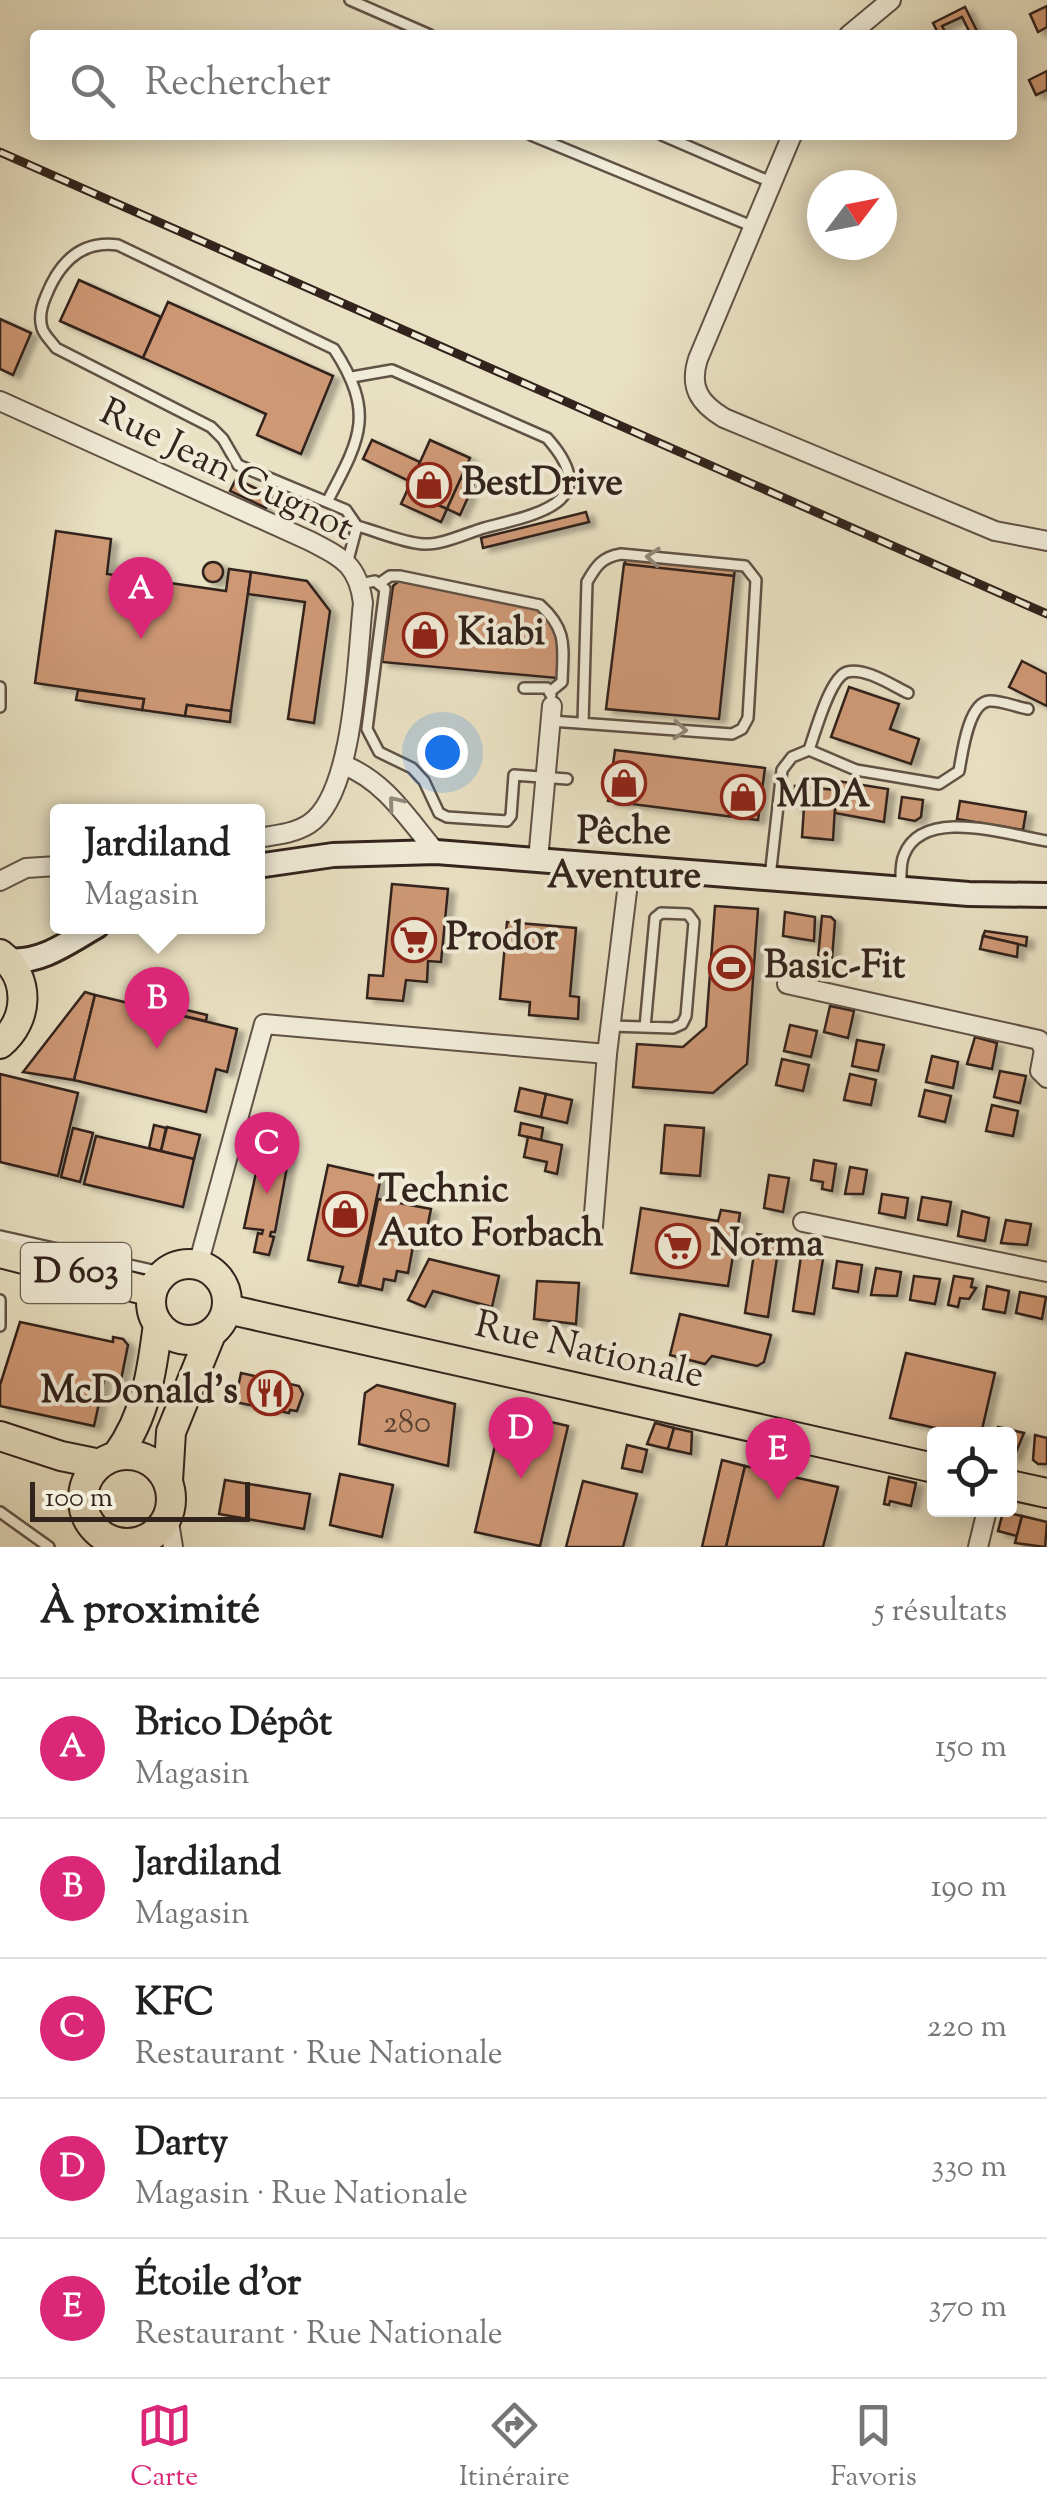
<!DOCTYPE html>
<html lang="fr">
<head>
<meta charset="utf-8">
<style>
	body { margin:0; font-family:"Sorts Mill Goudy",serif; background:#f6f6f6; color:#222 }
	.controls { position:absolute; right:30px; bottom:30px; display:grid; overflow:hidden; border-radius:10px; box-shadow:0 5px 25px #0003 }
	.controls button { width:90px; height:90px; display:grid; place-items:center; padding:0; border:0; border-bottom:2px solid #e0e0e0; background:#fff; color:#222; font:50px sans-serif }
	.compass { position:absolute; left:807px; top:170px; width:90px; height:90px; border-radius:50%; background:#fff; box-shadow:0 5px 25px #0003; rotate:58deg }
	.scale { position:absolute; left:30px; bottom:25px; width:220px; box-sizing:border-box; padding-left:10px; border:5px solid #32231c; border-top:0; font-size:28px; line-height:35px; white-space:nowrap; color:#32231c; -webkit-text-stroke:8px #f1ecd8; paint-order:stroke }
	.you { position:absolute; left:442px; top:752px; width:35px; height:35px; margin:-25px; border:8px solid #fff; border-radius:50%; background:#1a73e8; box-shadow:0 0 0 15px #1a73e833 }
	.badge { display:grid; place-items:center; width:65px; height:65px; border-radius:50%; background:#db2777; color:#fff; font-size:32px; font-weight:700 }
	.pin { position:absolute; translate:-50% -82px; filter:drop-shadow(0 2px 5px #0008) }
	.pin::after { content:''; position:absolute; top:52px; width:35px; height:30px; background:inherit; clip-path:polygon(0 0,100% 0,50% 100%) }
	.popup { position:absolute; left:50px; top:804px; width:215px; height:130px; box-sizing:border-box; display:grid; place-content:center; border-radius:10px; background:#fff; filter:drop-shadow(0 2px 8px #0005); font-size:32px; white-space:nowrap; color:#767676 }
	.popup b { font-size:38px; color:#222 }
	.popup::after { content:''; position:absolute; left:50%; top:100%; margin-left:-20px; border:20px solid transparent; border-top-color:#fff }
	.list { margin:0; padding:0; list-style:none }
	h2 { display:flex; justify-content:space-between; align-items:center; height:130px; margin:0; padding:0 40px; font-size:42px }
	h2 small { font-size:32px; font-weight:400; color:#767676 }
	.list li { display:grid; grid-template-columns:65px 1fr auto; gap:30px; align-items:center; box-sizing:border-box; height:140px; padding:0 40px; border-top:2px solid #e0e0e0 }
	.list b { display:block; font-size:38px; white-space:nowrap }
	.list p { margin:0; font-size:32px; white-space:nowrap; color:#767676 }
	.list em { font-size:32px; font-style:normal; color:#767676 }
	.icon { flex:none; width:55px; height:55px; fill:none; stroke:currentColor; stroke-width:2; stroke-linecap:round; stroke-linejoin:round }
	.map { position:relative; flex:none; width:1047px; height:1547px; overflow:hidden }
	.search { position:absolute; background:#fff; box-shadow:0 5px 25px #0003; left:30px; right:30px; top:30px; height:110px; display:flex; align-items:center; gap:25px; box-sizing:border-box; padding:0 35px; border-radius:10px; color:#767676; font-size:38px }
	.sheet { height:830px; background:#fff }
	nav { display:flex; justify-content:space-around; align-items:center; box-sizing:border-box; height:140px; border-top:2px solid #e0e0e0; background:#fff; font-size:28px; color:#767676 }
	nav a { display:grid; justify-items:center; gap:5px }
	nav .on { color:#db2777 }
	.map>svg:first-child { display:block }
	.building { fill:#ce9875; stroke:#32231c; stroke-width:2.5; filter:url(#shadow) }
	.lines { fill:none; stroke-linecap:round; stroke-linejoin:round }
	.lane-casing { stroke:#605246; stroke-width:14 }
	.street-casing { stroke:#605246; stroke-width:22 }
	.secondary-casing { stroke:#32231c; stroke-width:28 }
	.primary-casing { stroke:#32231c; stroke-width:32 }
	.lane { stroke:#f1ecd8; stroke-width:9 }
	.street { stroke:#f1ecd8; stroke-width:18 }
	.secondary { stroke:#f1ecd8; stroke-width:22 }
	.primary { stroke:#e9e1c3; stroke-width:28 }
	.rail-casing { stroke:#32231c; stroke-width:9 }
	.rail { stroke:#f1ecd8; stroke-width:5; stroke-dasharray:15; stroke-linecap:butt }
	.oneway { stroke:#92887a }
	.labels { text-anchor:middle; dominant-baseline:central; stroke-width:8; stroke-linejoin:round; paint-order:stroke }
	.number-label { font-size:32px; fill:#594032 }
	.shield { fill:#f1ecd8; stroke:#6b5f54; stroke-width:2.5 }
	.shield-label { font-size:35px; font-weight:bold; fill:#32231c }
	.street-label { font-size:38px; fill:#32231c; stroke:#f1ecd8 }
	.poi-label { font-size:38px; font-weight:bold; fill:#32231c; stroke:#f1ecd8; text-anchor:start }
</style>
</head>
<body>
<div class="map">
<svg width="1047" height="1547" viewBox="0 0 1047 1547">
	<defs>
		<filter id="shadow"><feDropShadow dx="7" dy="4" stdDeviation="2.5" flood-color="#0004"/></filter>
	</defs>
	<rect width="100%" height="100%" fill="#e9e1c3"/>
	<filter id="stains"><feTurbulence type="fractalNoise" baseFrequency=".002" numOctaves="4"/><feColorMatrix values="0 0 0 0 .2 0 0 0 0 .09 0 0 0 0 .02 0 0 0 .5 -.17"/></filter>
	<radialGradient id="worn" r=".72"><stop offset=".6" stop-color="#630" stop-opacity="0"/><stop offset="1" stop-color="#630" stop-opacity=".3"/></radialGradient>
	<!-- building -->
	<g class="building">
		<path d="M1047 6V27L1038 32 1030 14Z"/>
		<path d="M965 7 979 35H971L962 17 942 26 947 35H939L933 23Z"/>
		<path d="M1047 71V90L1036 95 1029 80Z"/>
		<path d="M79 280 161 317 143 358 60 321Z"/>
		<path d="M168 302 333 376 301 454 257 435 266 414 143 358Z"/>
		<path d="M0 319 31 333 13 375 0 369Z"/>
		<path d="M372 440 420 462 411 482 363 459Z"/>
		<path d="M430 440 470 458 447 509 407 491Z"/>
		<path d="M461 478 474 484 460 515 447 509Z"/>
		<path d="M236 479 272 496 266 508 230 491Z"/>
		<path d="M407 491 447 509 441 522 401 504Z"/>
		<path d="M586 512 589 522 483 548 481 538Z"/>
		<path d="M56 531 111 539 107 574 226 591 229 569 251 572 231 711 187 705 185 716 142 710 144 699 35 683Z"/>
		<path d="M625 558 735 569 734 576 625 565Z"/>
		<circle cx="213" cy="572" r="10"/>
		<path d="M624 564 734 576 719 719 606 709Z"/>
		<path d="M251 572 307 581 330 611 314 723 288 719 305 602 248 594Z"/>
		<path d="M399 581 545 611 559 643 557 678 382 662 393 586Z"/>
		<path d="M1022 661 1047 674V706L1009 687Z"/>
		<path d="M849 687 899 704 890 729 919 739 911 764 831 737Z"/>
		<path d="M78 690 144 699 142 710 76 700Z"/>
		<path d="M187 705 231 711 230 722 185 716Z"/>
		<path d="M615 750 765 768 758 820 608 801Z"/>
		<path d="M837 781 888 789 884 822 835 813Z"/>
		<path d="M795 786 836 790 833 840 802 837 804 807H795Z"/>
		<path d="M902 797 923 800 921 817 915 821 899 818Z"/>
		<path d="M960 801 1026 812 1023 830 957 819Z"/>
		<path d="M392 884 448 889 441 962 428 961 427 982 406 980 403 1001 367 998 369 975 383 976Z"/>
		<path d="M715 906 758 909 747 1064 713 1093 633 1087 637 1044 683 1047 706 1027Z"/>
		<path d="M785 912 815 917 814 941 783 936Z"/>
		<path d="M822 916 831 917 835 921 832 959 818 958Z"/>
		<path d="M507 922 576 928 570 996 579 997 578 1019 529 1015 530 1002 500 999Z"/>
		<path d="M985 931 1027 937 1026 946 983 936Z"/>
		<path d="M983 936 1018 944 1017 957 980 949Z"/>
		<path d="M85 992 95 995 74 1080 23 1072Z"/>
		<path d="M95 995 237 1029 227 1072 216 1069 206 1112 74 1080Z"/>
		<path d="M141 999 207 1015 206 1021 140 1006Z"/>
		<path d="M830 1006 854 1011 848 1038 824 1032Z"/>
		<path d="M790 1025 817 1031 811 1057 784 1051Z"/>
		<path d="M975 1037 997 1043 992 1069 967 1064Z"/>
		<path d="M857 1040 884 1045 878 1071 852 1066Z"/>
		<path d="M932 1056 958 1062 953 1088 926 1082Z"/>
		<path d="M782 1059 809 1065 803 1091 776 1085Z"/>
		<path d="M1000 1071 1026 1076 1020 1103 994 1097Z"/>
		<path d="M0 1074 78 1093 58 1176 0 1162Z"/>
		<path d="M850 1074 876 1080 871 1105 844 1100Z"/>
		<path d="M520 1088 546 1094 541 1117 515 1111Z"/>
		<path d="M925 1090 951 1096 945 1122 919 1116Z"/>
		<path d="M546 1094 572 1100 567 1123 541 1117Z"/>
		<path d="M992 1105 1018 1111 1013 1136 986 1131Z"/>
		<path d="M521 1123 543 1128 541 1140 519 1135Z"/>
		<path d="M154 1125 166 1128 161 1151 149 1148Z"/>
		<path d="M665 1125 704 1128 700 1176 661 1173Z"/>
		<path d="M167 1127 200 1135 194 1159 161 1151Z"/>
		<path d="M73 1128 93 1133 80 1182 61 1177Z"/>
		<path d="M96 1136 194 1159 183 1207 84 1184Z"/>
		<path d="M528 1137 562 1145 557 1174 545 1171 547 1162 524 1157Z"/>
		<path d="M268 1147 285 1151 289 1156 275 1232H271L270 1236 274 1237 269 1255 254 1252 258 1233 262 1234 263 1230 244 1228 259 1159 262 1150Z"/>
		<path d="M814 1160 836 1164 832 1191 822 1189 823 1182 811 1180Z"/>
		<path d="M328 1165 381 1177 358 1286 339 1282 343 1267 308 1260Z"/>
		<path d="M850 1167 867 1170 863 1194H845Z"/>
		<path d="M769 1175 789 1178 783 1212 764 1208Z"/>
		<path d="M882 1194 908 1198 905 1218 879 1213Z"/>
		<path d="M922 1197 951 1202 947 1225 918 1220Z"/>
		<path d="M378 1199 431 1209 424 1243 414 1241 408 1273 397 1271 395 1281 384 1279 382 1290 360 1285Z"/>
		<path d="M641 1208 718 1221 721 1210 740 1213 728 1286 631 1273Z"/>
		<path d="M962 1211 989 1218 985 1241 958 1236Z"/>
		<path d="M1006 1220 1031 1224 1027 1245 1001 1243Z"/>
		<path d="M757 1234 780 1238 768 1317 745 1313Z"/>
		<path d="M801 1256 823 1259 814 1314 793 1311Z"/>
		<path d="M429 1259 499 1276 492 1307 433 1291 425 1307 408 1300Z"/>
		<path d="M837 1261 862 1265 858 1292 833 1288Z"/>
		<path d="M876 1268 901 1272 897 1296 871 1295Z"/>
		<path d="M914 1276 940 1279 935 1304 910 1300Z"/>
		<path d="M954 1276 973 1279 971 1287 976 1288 969 1299 960 1298 958 1307 948 1305Z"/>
		<path d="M537 1281 579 1283 576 1324 534 1319Z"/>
		<path d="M987 1286 1009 1291 1005 1313 983 1309Z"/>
		<path d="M1020 1292 1046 1297 1042 1319 1016 1313Z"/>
		<path d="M680 1314 771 1335 764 1362 757 1366 712 1356 705 1364 670 1355Z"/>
		<path d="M20 1322 113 1342V1337L123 1339 128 1345 121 1380 105 1376 94 1426 0 1406V1385Z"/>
		<path d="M906 1353 995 1373 981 1434H963L890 1418Z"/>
		<path d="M241 1373 299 1386 303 1394 297 1411 290 1410 289 1413 235 1402Z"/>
		<path d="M377 1385 455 1404 448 1466 359 1444 365 1393Z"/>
		<path d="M503 1411 568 1426 540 1546 475 1532Z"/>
		<path d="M655 1423 674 1428 668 1449 647 1444Z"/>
		<path d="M998 1427 1024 1433 1014 1457 1010 1456V1434H996Z"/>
		<path d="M674 1428 692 1432 691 1454 668 1449Z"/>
		<path d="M1035 1435 1047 1438V1464H1038L1033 1460Z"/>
		<path d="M627 1445 647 1450 642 1472 622 1468Z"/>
		<path d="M722 1460 745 1466 726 1547H702Z"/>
		<path d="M745 1466 838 1487 823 1547H726Z"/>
		<path d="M340 1474 393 1485 382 1537 330 1525Z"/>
		<path d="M889 1477 916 1483 911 1506 890 1501 889 1505 884 1504Z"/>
		<path d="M225 1480 310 1494 304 1529 219 1514Z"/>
		<path d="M583 1481 637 1494 623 1547H566Z"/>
		<path d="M1003 1512 1022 1516 1017 1536 998 1531Z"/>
		<path d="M1022 1516 1047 1522 1045 1547 1015 1543Z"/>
	</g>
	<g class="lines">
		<defs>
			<g id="lane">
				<path d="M350 0 430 35"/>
				<path d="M531 135 754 227"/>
				<path d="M662 135 773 183"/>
				<path d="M352 377 392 370 547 438C605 503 537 514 484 528 467 533 442 545 424 544 403 543 377 531 357 526"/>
				<path d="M327 502C360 439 376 414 334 349L118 245C81 240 59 263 46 296 42 305 39 318 42 328 44 335 52 342 56 348L211 427 223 439 238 465 346 510 357 526 347 564"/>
				<path d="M380 583 390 576H400L540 605C568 630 563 647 562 682L551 691"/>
				<path d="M360 584 375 581 385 589 367 729 379 752 412 768 424 781 439 813 447 817 507 821 511 816 514 775 567 779"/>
				<path d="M0 687V707"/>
				<path d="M524 688H547L551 695"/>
				<path d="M551 721 732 734 742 729 748 718 756 580 745 566 621 554C602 557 596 566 587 582L583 723"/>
				<path d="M809 750C815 733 830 677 847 672 865 667 893 686 908 693"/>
				<path d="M770 877 782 770 792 757 809 750 856 770 939 784 959 771C962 755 968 703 989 701 1000 700 1016 707 1028 709"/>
				<path d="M901 886C901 877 900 864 904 855 923 806 1008 835 1047 841"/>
				<path d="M611 1026 673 1028 682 1024 686 1016 694 922 688 914 661 913 655 918 645 1027"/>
				<path d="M0 1236 165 1273"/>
				<path d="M0 1300V1326"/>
				<path d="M0 1512 49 1547"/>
			</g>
			<g id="street">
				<path d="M849 35 891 0"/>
				<path d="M792 135 698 359C689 387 699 403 724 418L995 531 1047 541"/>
				<path d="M0 401 310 541C342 558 358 564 363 603 357 656 355 794 309 824 293 834 275 835 257 838"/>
				<path d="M344 765C386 782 407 818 436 852"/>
				<path d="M538 860 552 706"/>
				<path d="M0 881 26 868 57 866"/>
				<path d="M787 984 1039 1040 1044 1050 1040 1071 1047 1078"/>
				<path d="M803 1222 1047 1272"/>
				<path d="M593 1226 607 1054 630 867"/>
				<path d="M198 1265 264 1024 607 1054"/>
				<path d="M168 1516 173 1547"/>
				<path d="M122 1543 126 1547"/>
				<path d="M978 1547 987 1510"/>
			</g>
			<g id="secondary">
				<path d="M257 866 333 855 436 852 969 894 1047 895"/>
				<path d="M8 960C40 964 69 942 97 926"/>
			</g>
			<g id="primary">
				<path d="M0 954C31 978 29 1020 0 1044"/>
				<path d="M0 1253 152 1292"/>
				<circle cx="189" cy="1302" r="38"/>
				<path d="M227 1309 934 1468"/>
				<path d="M0 1436 61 1456 100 1464"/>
				<circle cx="127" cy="1499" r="44"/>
				<path d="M117 1455C146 1416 152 1371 158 1324"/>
				<path d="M168 1481 171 1432 211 1334"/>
				<path d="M1010 1485 1047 1493"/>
			</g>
		</defs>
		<!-- lane casing -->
		<use href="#lane" class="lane-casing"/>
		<!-- street casing -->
		<use href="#street" class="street-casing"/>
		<!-- secondary casing -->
		<use href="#secondary" class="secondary-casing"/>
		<!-- primary casing -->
		<use href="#primary" class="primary-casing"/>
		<!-- lane -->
		<use href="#lane" class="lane"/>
		<!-- street -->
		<use href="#street" class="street"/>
		<!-- secondary -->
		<use href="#secondary" class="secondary"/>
		<!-- primary -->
		<use href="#primary" class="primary"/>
		<defs>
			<path id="rail" d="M0 152 1047 614"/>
		</defs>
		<!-- rail casing -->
		<use href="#rail" class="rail-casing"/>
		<!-- rail -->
		<use href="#rail" class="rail"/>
	</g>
	<!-- one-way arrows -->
	<defs><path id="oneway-chevron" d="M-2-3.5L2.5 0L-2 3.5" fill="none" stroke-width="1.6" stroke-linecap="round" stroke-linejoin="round" transform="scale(2.5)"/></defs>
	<g class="oneway">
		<use href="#oneway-chevron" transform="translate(653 557) rotate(-175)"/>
		<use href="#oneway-chevron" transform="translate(680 730) rotate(4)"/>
		<use href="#oneway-chevron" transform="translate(395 803) rotate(-129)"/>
	</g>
	<!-- icons -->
	<defs>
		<symbol id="shop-ring" viewBox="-11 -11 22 22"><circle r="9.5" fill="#f1ecd8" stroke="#8f2418" stroke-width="1.5"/><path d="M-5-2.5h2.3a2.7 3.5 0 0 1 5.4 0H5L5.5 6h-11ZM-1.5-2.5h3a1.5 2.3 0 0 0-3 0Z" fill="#8f2418"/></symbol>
		<symbol id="supermarket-ring" viewBox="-11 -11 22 22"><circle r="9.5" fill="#f1ecd8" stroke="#8f2418" stroke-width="1.5"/><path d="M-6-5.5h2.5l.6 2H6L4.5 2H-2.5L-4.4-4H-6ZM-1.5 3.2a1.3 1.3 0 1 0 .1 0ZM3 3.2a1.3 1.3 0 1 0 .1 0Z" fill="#8f2418"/></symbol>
		<symbol id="stadium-ring" viewBox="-11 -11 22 22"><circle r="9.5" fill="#f1ecd8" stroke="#8f2418" stroke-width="1.5"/><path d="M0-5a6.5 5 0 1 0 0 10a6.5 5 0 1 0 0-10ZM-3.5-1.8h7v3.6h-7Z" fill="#8f2418"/></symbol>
		<symbol id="restaurant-ring" viewBox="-11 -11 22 22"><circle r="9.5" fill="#f1ecd8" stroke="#8f2418" stroke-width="1.5"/><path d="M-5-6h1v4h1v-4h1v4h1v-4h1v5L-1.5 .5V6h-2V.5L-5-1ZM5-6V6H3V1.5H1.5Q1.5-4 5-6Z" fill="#8f2418"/></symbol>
	</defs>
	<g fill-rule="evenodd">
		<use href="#shop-ring" x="404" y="460" width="50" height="50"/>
		<use href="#shop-ring" x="400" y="610" width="50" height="50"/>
		<use href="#shop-ring" x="599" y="758" width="50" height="50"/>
		<use href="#shop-ring" x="718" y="772" width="50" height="50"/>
		<use href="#supermarket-ring" x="389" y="915" width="50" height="50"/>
		<use href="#stadium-ring" x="706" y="943" width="50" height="50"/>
		<use href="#shop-ring" x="320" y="1189" width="50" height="50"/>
		<use href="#supermarket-ring" x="653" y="1221" width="50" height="50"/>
		<use href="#restaurant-ring" x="245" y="1368" width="50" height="50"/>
	</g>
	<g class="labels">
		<!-- number labels -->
		<g class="number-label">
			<text x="407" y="1424">280</text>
		</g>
		<!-- shield labels -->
		<rect class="shield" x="21" y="1243" width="110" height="60" rx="8"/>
		<g class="shield-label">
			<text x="76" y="1273">D 603</text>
		</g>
		<!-- street labels -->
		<g class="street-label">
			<text transform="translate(226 472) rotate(26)">Rue Jean Cugnot</text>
			<text transform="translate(589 1352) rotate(13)">Rue Nationale</text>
		</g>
		<!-- poi labels -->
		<g class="poi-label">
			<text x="462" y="485">BestDrive</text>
			<text x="458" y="635">Kiabi</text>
			<text x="776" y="797">MDA</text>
			<text x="624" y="834" text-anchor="middle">Pêche<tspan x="624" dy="44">Aventure</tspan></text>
			<text x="446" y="940">Prodor</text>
			<text x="764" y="968">Basic-Fit</text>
			<text x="378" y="1192">Technic<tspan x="378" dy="44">Auto Forbach</tspan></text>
			<text x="710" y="1246">Norma</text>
			<text x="238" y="1393" text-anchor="end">McDonald's</text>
		</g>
	</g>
	<rect width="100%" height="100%" filter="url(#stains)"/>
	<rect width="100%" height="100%" fill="url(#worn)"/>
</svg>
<div class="controls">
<button><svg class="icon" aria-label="locate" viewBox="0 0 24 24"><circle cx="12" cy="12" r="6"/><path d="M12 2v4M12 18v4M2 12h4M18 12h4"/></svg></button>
</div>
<svg class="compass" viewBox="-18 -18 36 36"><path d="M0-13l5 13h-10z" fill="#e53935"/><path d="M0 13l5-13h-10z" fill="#767676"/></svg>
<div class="scale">100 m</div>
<div class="you"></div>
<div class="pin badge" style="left:141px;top:639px">A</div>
<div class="pin badge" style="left:157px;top:1049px">B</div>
<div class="popup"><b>Jardiland</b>Magasin</div>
<div class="pin badge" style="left:267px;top:1194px">C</div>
<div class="pin badge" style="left:521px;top:1479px">D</div>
<div class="pin badge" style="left:778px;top:1500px">E</div>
<div class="search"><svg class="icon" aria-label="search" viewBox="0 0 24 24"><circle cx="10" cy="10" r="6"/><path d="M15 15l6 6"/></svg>Rechercher</div>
</div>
<section class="sheet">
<h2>À proximité<small>5 résultats</small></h2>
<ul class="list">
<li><span class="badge">A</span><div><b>Brico Dépôt</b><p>Magasin</p></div><em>150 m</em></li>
<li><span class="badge">B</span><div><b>Jardiland</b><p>Magasin</p></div><em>190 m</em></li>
<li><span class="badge">C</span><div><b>KFC</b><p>Restaurant · Rue Nationale</p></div><em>220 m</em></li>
<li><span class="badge">D</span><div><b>Darty</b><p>Magasin · Rue Nationale</p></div><em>330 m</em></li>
<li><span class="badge">E</span><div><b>Étoile d'or</b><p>Restaurant · Rue Nationale</p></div><em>370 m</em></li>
</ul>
</section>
<nav>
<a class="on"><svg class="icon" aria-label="map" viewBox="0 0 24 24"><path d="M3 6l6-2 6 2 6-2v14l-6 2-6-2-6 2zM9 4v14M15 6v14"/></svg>Carte</a>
<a><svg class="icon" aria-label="directions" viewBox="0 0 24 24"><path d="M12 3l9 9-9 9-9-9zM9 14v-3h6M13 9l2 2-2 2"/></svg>Itinéraire</a>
<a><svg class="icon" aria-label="saved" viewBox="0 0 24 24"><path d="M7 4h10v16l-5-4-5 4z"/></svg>Favoris</a>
</nav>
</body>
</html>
